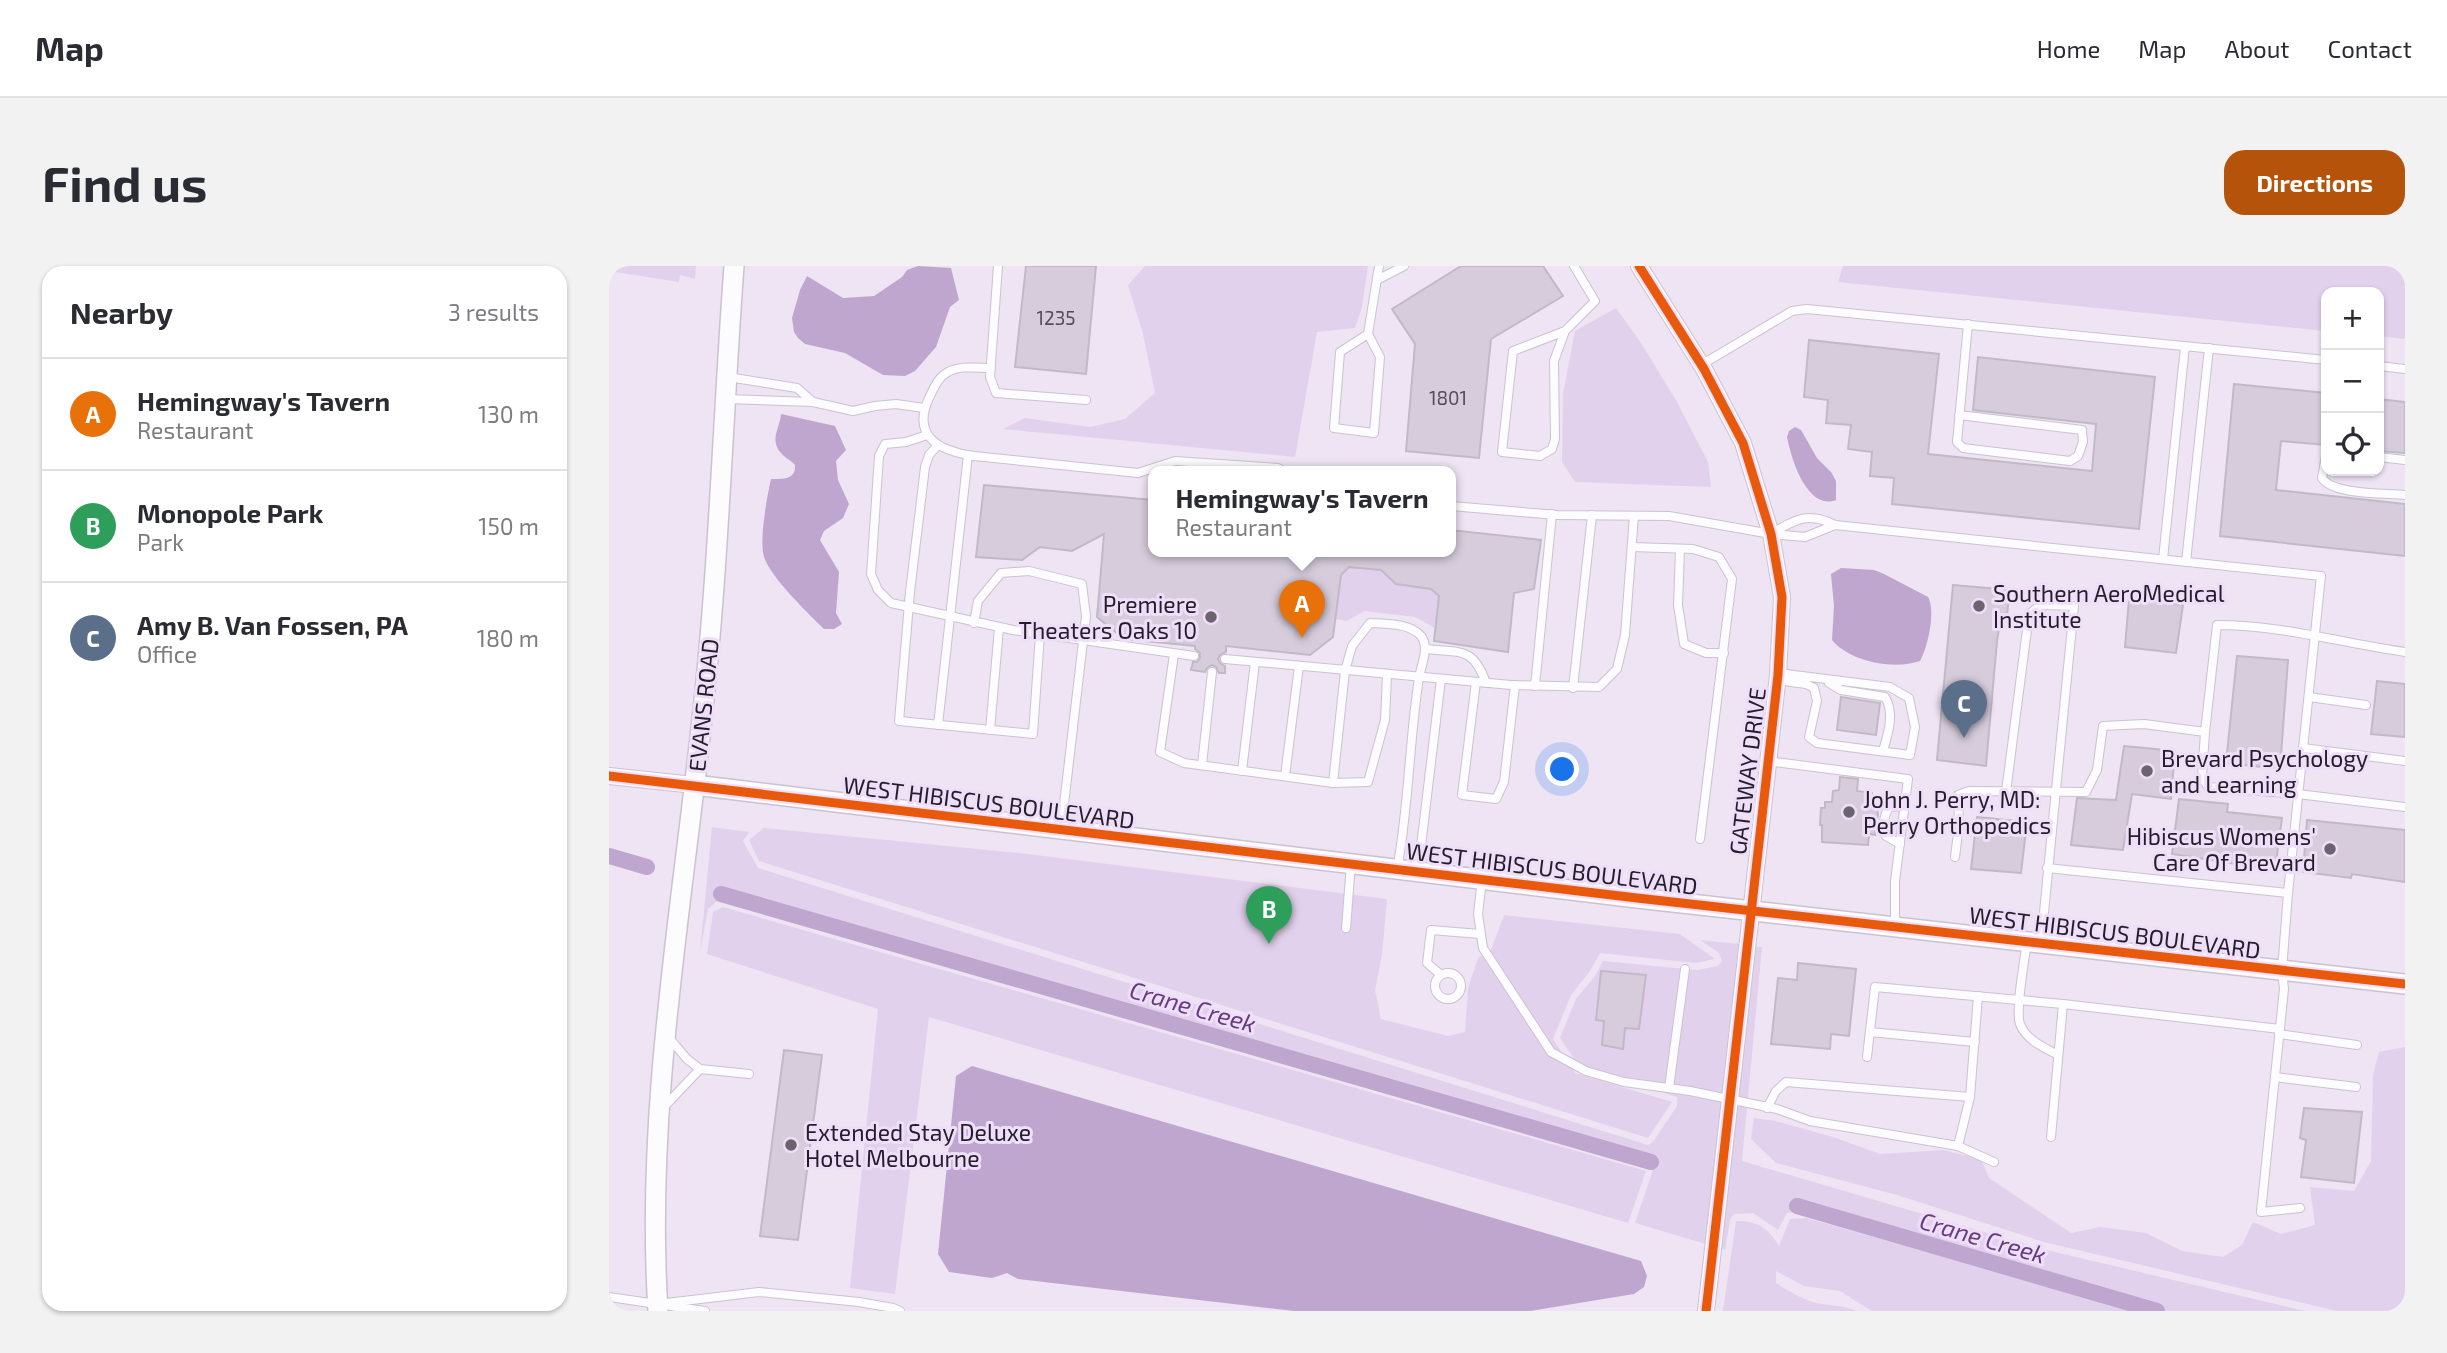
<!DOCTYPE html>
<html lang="en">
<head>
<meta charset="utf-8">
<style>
	body { margin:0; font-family:"Exo 2",sans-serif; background:#f2f2f3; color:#2b2b33 }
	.controls { position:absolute; right:21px; top:21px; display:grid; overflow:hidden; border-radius:14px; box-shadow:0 2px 5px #0004 }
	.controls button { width:63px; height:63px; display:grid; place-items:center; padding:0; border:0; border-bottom:2px solid #e1e1e2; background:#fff; color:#2b2b33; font:35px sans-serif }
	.you { position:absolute; left:954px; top:504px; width:24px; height:24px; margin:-18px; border:5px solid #fff; border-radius:50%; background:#1a73e8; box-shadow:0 0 0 10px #1a73e833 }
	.badge { display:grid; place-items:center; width:46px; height:46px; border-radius:50%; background:#b45309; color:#fff; font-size:23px; font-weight:700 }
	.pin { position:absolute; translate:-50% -58px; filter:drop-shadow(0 2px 4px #0008) }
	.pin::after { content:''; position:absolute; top:37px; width:24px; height:21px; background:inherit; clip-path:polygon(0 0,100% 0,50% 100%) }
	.popup { position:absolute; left:539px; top:200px; width:308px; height:91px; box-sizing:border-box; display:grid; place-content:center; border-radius:14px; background:#fff; filter:drop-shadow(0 2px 5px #0005); font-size:23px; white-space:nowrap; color:#7c7c81 }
	.popup b { font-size:26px; color:#2b2b33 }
	.popup::after { content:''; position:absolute; left:50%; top:100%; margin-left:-14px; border:14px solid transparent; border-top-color:#fff }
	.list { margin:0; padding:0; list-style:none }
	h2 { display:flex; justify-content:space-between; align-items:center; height:91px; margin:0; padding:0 28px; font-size:30px }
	h2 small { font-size:23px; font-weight:400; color:#7c7c81 }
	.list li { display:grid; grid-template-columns:46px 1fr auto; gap:21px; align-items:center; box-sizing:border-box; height:112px; padding:0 28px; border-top:2px solid #e1e1e2 }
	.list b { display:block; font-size:26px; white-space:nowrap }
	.list p { margin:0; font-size:23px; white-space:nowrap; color:#7c7c81 }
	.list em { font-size:23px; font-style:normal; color:#7c7c81 }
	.icon { flex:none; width:38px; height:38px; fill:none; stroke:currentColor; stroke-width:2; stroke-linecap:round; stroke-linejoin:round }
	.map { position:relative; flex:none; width:1796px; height:1045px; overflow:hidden; border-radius:21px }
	header { display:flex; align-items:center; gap:42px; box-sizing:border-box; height:98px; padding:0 35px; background:#fff; border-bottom:2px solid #e1e1e2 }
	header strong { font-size:33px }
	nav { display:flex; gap:38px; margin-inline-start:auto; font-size:24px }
	.intro { display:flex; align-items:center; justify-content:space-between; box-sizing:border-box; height:168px; padding:0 42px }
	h1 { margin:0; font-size:49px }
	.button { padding:18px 32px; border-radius:21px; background:#b45309; color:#fff; font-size:24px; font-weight:700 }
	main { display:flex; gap:42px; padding:0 42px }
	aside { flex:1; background:#fff; border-radius:21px; box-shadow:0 2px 5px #0004 }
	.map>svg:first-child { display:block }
	.green { fill:#e2d1ec }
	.water { fill:#bea6ce }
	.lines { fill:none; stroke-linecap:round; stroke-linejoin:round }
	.canal { stroke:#bea6ce; stroke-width:16 }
	.building { fill:#d6ccdc; stroke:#c1bac6; stroke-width:2 }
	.service-casing { stroke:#cac3cf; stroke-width:10 }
	.minor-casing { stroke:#cac3cf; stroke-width:18 }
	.tertiary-casing { stroke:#cac3cf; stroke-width:22 }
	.service { stroke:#fcfbfd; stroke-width:8 }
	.minor { stroke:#fcfbfd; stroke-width:16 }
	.tertiary { stroke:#fcfbfd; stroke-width:19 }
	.cycleway-casing { stroke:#efdefa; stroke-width:13 }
	.cycleway { stroke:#e8590c; stroke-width:9 }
	.poi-dot { fill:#6b636f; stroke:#efdefa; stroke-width:2.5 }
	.labels { text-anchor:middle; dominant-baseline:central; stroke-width:6; stroke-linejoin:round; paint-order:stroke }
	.number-label { font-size:19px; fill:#544d59 }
	.poi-label { font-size:23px; fill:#241e28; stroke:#efdefa; text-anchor:start }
	.street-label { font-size:23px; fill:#241e28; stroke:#efdefa }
	.water-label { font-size:24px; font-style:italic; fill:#653c7c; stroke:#efdefa }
</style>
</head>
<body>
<header>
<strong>Map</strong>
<nav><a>Home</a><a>Map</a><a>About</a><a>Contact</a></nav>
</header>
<div class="intro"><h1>Find us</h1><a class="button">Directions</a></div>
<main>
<aside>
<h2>Nearby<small>3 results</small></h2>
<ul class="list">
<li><span class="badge" style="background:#e8710a">A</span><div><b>Hemingway's Tavern</b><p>Restaurant</p></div><em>130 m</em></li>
<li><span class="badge" style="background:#2e9e5b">B</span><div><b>Monopole Park</b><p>Park</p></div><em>150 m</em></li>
<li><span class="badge" style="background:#5c6f8a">C</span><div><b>Amy B. Van Fossen, PA</b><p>Office</p></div><em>180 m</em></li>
</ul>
</aside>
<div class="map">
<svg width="1796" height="1045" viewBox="0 0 1796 1045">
	<rect width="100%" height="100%" fill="#eee4f4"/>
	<!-- green -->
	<g class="green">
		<path d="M0 0H87L86 13 71 9 70 16 0 5Z"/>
		<path d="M536 0H759L753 41 746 62 708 66 686 191 394 163 416 152 481 161 516 153 546 127 534 68 519 19Z"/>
		<path d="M1234 0H1796V73L1770 70V26H1717V65L1229 16Z"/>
		<path d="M1007 42 1032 77 1068 136 1099 196 1102 221 966 216 953 196 954 128 966 65Z"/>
		<path d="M740 301 772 304 787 318 822 323 830 330 826 362 806 351 755 345 738 355 727 353 732 309Z"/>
		<path d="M103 561 140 566 134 575 149 602 1039 879 1044 876 1068 840V831L970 800 951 772 967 733 986 710 994 695 1088 704 1109 700 1113 695 1110 687 1091 674 1130 678 1097 978 1026 957 1043 907V902L1038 898 115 633 110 634 99 643 91 687Z"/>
		<path d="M155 562 419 588 778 633 773 689 766 724 772 753 839 770 856 766 859 722 869 692 882 684 895 649 1071 668 1106 693 1087 697 991 687 981 705 962 729 944 773 966 807 1063 836 1039 872 150 595 140 574Z"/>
		<path d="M114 641 1037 905 1019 957 320 751 286 1028 241 1022 269 743 98 688 104 646Z"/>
		<path d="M1145 680 1153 681 1133 895 1433 983 1696 1045H1558L1198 945 1178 947 1169 964 1144 947 1125 948 1121 954 1116 984 1112 982Z"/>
		<path d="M1796 781V1045H1728L1435 976 1288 929 1167 897 1142 873 1145 852 1166 855 1224 871 1271 888 1333 884 1372 893 1380 912 1462 967 1491 961 1537 967 1573 985 1614 991 1633 979 1644 956 1672 968 1706 959 1701 921 1745 925 1762 895 1764 809 1770 786Z"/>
		<path d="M1197 952 1531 1045H1263L1231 1025 1195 1020 1167 1005V1017C1179 1025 1194 1034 1208 1037 1222 1040 1235 1039 1247 1045H1114L1127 955C1148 954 1160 963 1170 980L1181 953Z"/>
	</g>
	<!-- water -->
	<g class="water">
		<path d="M309 0 342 2 350 34 341 41 327 81 306 105 296 110 274 109 236 87 196 78 189 72 185 66 183 52 191 24 198 10 234 32 265 30 293 11 298 4Z"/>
		<path d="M172 148 226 160 237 184 227 195 229 214 240 238 234 252 215 265 211 274 230 306 227 347 233 358 225 363H215C199 347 162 312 155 291 150 274 158 231 162 213 174 213 187 214 186 199 182 194 176 192 172 187 160 174 171 162 172 148Z"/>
		<path d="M1186 161 1192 164 1208 192 1222 206 1227 215V234C1198 245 1182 192 1178 171L1180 165Z"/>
		<path d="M1232 302 1265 304 1275 308 1319 331C1327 345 1319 381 1311 395 1285 404 1241 396 1223 374L1225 340 1222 308Z"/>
		<path d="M363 800 1032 995 1038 1010 1035 1021 1025 1028 921 1045H685L409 1013 398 1007 383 1012 340 1006 329 988 347 810Z"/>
	</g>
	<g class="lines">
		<!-- canal -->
		<g class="canal">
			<path d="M0 590 38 601"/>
			<path d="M112 628 1042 896"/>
			<path d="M1188 940 1548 1045"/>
		</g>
	</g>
	<!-- building -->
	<g class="building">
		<path d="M417 0H487L477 108 406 101Z"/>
		<path d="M852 0H934L954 30 882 73 870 192 797 185 806 78 783 43Z"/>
		<path d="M1200 74 1330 88 1319 188 1483 205 1487 158 1364 144 1369 91 1546 111 1530 263 1283 238 1285 212 1261 210 1263 186 1239 183 1242 159 1217 157 1219 134 1195 131Z"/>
		<path d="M1625 118 1717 127V179L1672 175 1667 224 1796 238V290L1611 270Z"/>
		<path d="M1770 133 1796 136V187L1770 185Z"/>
		<path d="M375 219 544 234V286H842V264L932 274 925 323 905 327 899 386 825 375 830 330 822 323 787 318 772 304 740 301 732 309 724 371 701 389 617 380V386L611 389 609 393 612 398 616 400V407H610L607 401 603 399 598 402 596 406 582 404 584 396H588L591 392V387L586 383V380L515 373 488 351 495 268 463 285 431 281 413 294 367 291Z"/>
		<path d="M1344 319 1401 324 1397 357 1391 356 1388 375 1377 500 1328 494Z"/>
		<path d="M1520 333 1574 339 1567 387 1516 381Z"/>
		<path d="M1628 390 1679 394 1671 503 1617 497Z"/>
		<path d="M1768 415 1796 418V471L1762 468Z"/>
		<path d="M1232 431 1271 437 1267 469 1228 464Z"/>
		<path d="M1515 480 1566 485 1562 533 1523 528 1514 584 1462 579 1468 532 1507 534Z"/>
		<path d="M1231 511 1249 513 1248 525 1263 527 1262 542 1268 543 1269 548 1266 569 1260 568 1259 579 1213 576V559H1211L1212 542H1216V536H1223L1224 525 1230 524Z"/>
		<path d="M1570 533 1619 538 1618 546 1673 552 1666 604 1563 588Z"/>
		<path d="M1368 551 1418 556 1412 607 1362 603Z"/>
		<path d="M1698 554 1796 564V616L1743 608 1742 612 1694 606Z"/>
		<path d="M1189 697 1247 703 1240 770 1222 768 1221 783 1162 778 1169 712 1188 714Z"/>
		<path d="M992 705 1037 709 1030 763 1016 762 1014 783 993 779 995 755 987 754Z"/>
		<path d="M175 784 213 789 189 974 151 970Z"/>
		<path d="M1695 842 1753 846 1745 917 1692 911 1697 874 1691 872Z"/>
	</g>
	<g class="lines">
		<defs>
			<g id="service">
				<path d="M389 0 381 111 387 127 477 134"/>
				<path d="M768 14 795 0"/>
				<path d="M956 65 945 95 946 173 943 183 931 190 893 186 904 85 956 65 986 35 965 0"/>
				<path d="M759 68 771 91 765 167 725 162 731 86Z"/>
				<path d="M759 68 770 0"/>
				<path d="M1092 99 1183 45 1198 43 1717 94"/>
				<path d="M1770 100 1796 103"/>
				<path d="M382 102C368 102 351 99 339 106 329 111 325 122 320 132 302 171 331 185 365 190L529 207 566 195 669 202 676 206"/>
				<path d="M119 111 188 122 204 136"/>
				<path d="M117 133 204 136 244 145 266 140 287 138 315 142"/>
				<path d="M1350 149 1473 164 1474 176 1469 190 1461 195 1354 182 1348 176 1359 58"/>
				<path d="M318 169 297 176 276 178 270 190 262 308 269 324 282 337 404 364 585 390"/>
				<path d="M329 179 320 189 316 201 301 326 290 455 424 468 431 368"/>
				<path d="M1717 190 1713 212C1724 229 1776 227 1796 229"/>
				<path d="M1770 191 1796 194"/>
				<path d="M842 240 948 249 1060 250 1162 268 1196 271 1226 259"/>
				<path d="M1162 268C1185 254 1199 245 1226 259L1712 310 1679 627 1673 704 1675 723 1652 946 1691 942"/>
				<path d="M1023 281 1084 283 1110 291 1123 313 1091 573"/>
				<path d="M1071 283 1069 339 1075 378 1097 387H1115"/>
				<path d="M1554 293 1576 80"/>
				<path d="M1577 296 1600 82"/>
				<path d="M365 357 369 335 392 307 420 305 473 318 477 350 452 564"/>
				<path d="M817 383C851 387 864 380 877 417"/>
				<path d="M1796 386C1733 377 1672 359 1608 359L1596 466 1593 511 1599 521 1689 528 1796 541"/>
				<path d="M565 388 551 486 575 497 724 517 759 516 776 454 778 409"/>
				<path d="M616 393 902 419 990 421 1008 403 1016 369 1025 250"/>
				<path d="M1168 414 1197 418 1205 422 1208 435 1200 471 1208 477 1301 489 1306 461 1300 432 1281 421 1169 407"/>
				<path d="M867 416 853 529 887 533 895 516 906 419"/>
				<path d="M1220 417 1232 424 1276 431C1286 447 1279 468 1274 485"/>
				<path d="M926 420 943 248"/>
				<path d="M964 422 983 249"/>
				<path d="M1700 431 1757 439"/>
				<path d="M329 459 359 189"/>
				<path d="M381 464 390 362"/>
				<path d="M1694 482 1796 495"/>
				<path d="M1158 495 1299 513 1286 615V660"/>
				<path d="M593 499 603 406"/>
				<path d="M633 505 646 396"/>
				<path d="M676 510 690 400"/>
				<path d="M724 517 736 405 743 380 761 357C777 358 801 357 812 370 821 382 812 399 810 412 800 475 800 540 788 604"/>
				<path d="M1397 526 1420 348 1432 339 1465 340 1432 677"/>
				<path d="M1291 578 1277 570C1274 559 1274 551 1280 541L1296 540"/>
				<path d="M1346 591 1350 559 1349 529 1360 525 1477 526 1488 504 1494 460 1535 458 1596 466"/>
				<path d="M1438 602 1679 627"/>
				<path d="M809 605 832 413"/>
				<path d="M873 613 869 648 874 682 942 786 977 805 1015 816 1081 825 1168 843 1201 855 1349 880 1385 896"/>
				<path d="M737 662 742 598"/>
				<path d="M1418 675C1416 692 1406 744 1411 758 1417 774 1436 782 1449 789"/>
				<circle cx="839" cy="720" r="13"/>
				<path d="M832 709 818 697 822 664 871 668"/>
				<path d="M1261 766 1366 776"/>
				<path d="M1670 768 1748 779"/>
				<path d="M1258 791 1266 721 1454 738 1671 763"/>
				<path d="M91 803 140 808"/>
				<path d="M1666 811 1747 821"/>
				<path d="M1060 822 1076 703"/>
				<path d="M55 841 91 803 78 793 61 773"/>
				<path d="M1158 842 1167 825 1177 816 1361 831"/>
				<path d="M1442 871 1454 738"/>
				<path d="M1349 880 1361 831 1369 730"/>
				<path d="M0 1031 48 1038"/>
				<path d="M49 1038 150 1026 250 1036 284 1042 291 1045"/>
				<path d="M61 1040 96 1045"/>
			</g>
			<g id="minor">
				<path d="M1030 0 1095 103 1134 177 1162 268 1173 331 1169 409 1097 1045"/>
				<path d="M0 510 85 519"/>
			</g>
			<g id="tertiary">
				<path d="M85 519 1028 632 1796 718"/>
				<path d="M49 1045C36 843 73 644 94 444 110 296 114 148 125 0"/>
			</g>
		</defs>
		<!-- service casing -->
		<use href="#service" class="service-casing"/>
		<!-- minor casing -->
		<use href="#minor" class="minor-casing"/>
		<!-- tertiary casing -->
		<use href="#tertiary" class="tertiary-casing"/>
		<!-- service -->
		<use href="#service" class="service"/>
		<!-- minor -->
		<use href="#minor" class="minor"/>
		<!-- tertiary -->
		<use href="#tertiary" class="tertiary"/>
		<defs>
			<g id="cycleway">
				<path d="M1030 0 1095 103 1134 177 1162 268 1173 331 1169 409 1097 1045"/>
				<path d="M0 510 1028 632 1796 718"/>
			</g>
		</defs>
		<!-- cycleway casing -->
		<use href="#cycleway" class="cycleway-casing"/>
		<!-- cycleway -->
		<use href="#cycleway" class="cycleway"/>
	</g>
	<!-- markers -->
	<g class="poi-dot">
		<circle cx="1370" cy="340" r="7"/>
		<circle cx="602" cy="351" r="7"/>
		<circle cx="1538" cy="505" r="7"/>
		<circle cx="1240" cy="546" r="7"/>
		<circle cx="1721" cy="583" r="7"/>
		<circle cx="182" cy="879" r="7"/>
	</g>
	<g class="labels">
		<!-- number labels -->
		<g class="number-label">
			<text x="447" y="51">1235</text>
			<text x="839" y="131">1801</text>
		</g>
		<!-- poi labels -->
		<g class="poi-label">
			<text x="1384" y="327">Southern AeroMedical<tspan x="1384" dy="26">Institute</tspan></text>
			<text x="588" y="338" text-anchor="end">Premiere<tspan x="588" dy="26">Theaters Oaks 10</tspan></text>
			<text x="1552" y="492">Brevard Psychology<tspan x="1552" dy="26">and Learning</tspan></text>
			<text x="1254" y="533">John J. Perry, MD:<tspan x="1254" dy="26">Perry Orthopedics</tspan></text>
			<text x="1707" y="570" text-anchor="end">Hibiscus Womens'<tspan x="1707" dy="26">Care Of Brevard</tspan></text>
			<text x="196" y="866">Extended Stay Deluxe<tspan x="196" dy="26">Hotel Melbourne</tspan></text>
		</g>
		<!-- street labels -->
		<g class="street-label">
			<text transform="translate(94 439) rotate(-84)">EVANS ROAD</text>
			<text transform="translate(1138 505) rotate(-83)">GATEWAY DRIVE</text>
			<text transform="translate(380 536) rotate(7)">WEST HIBISCUS BOULEVARD</text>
			<text transform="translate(943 602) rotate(7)">WEST HIBISCUS BOULEVARD</text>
			<text transform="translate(1506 666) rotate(7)">WEST HIBISCUS BOULEVARD</text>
		</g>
		<!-- water labels -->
		<g class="water-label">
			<text transform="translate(584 740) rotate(16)">Crane Creek</text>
			<text transform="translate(1374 971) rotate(16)">Crane Creek</text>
		</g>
	</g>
</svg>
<div class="controls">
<button>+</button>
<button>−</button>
<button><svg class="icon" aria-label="locate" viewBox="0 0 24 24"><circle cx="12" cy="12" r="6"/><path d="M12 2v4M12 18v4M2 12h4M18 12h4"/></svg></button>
</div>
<div class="you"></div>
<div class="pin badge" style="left:693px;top:372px;background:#e8710a">A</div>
<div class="popup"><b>Hemingway's Tavern</b>Restaurant</div>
<div class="pin badge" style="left:660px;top:678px;background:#2e9e5b">B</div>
<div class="pin badge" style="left:1355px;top:472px;background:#5c6f8a">C</div>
</div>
</main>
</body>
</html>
